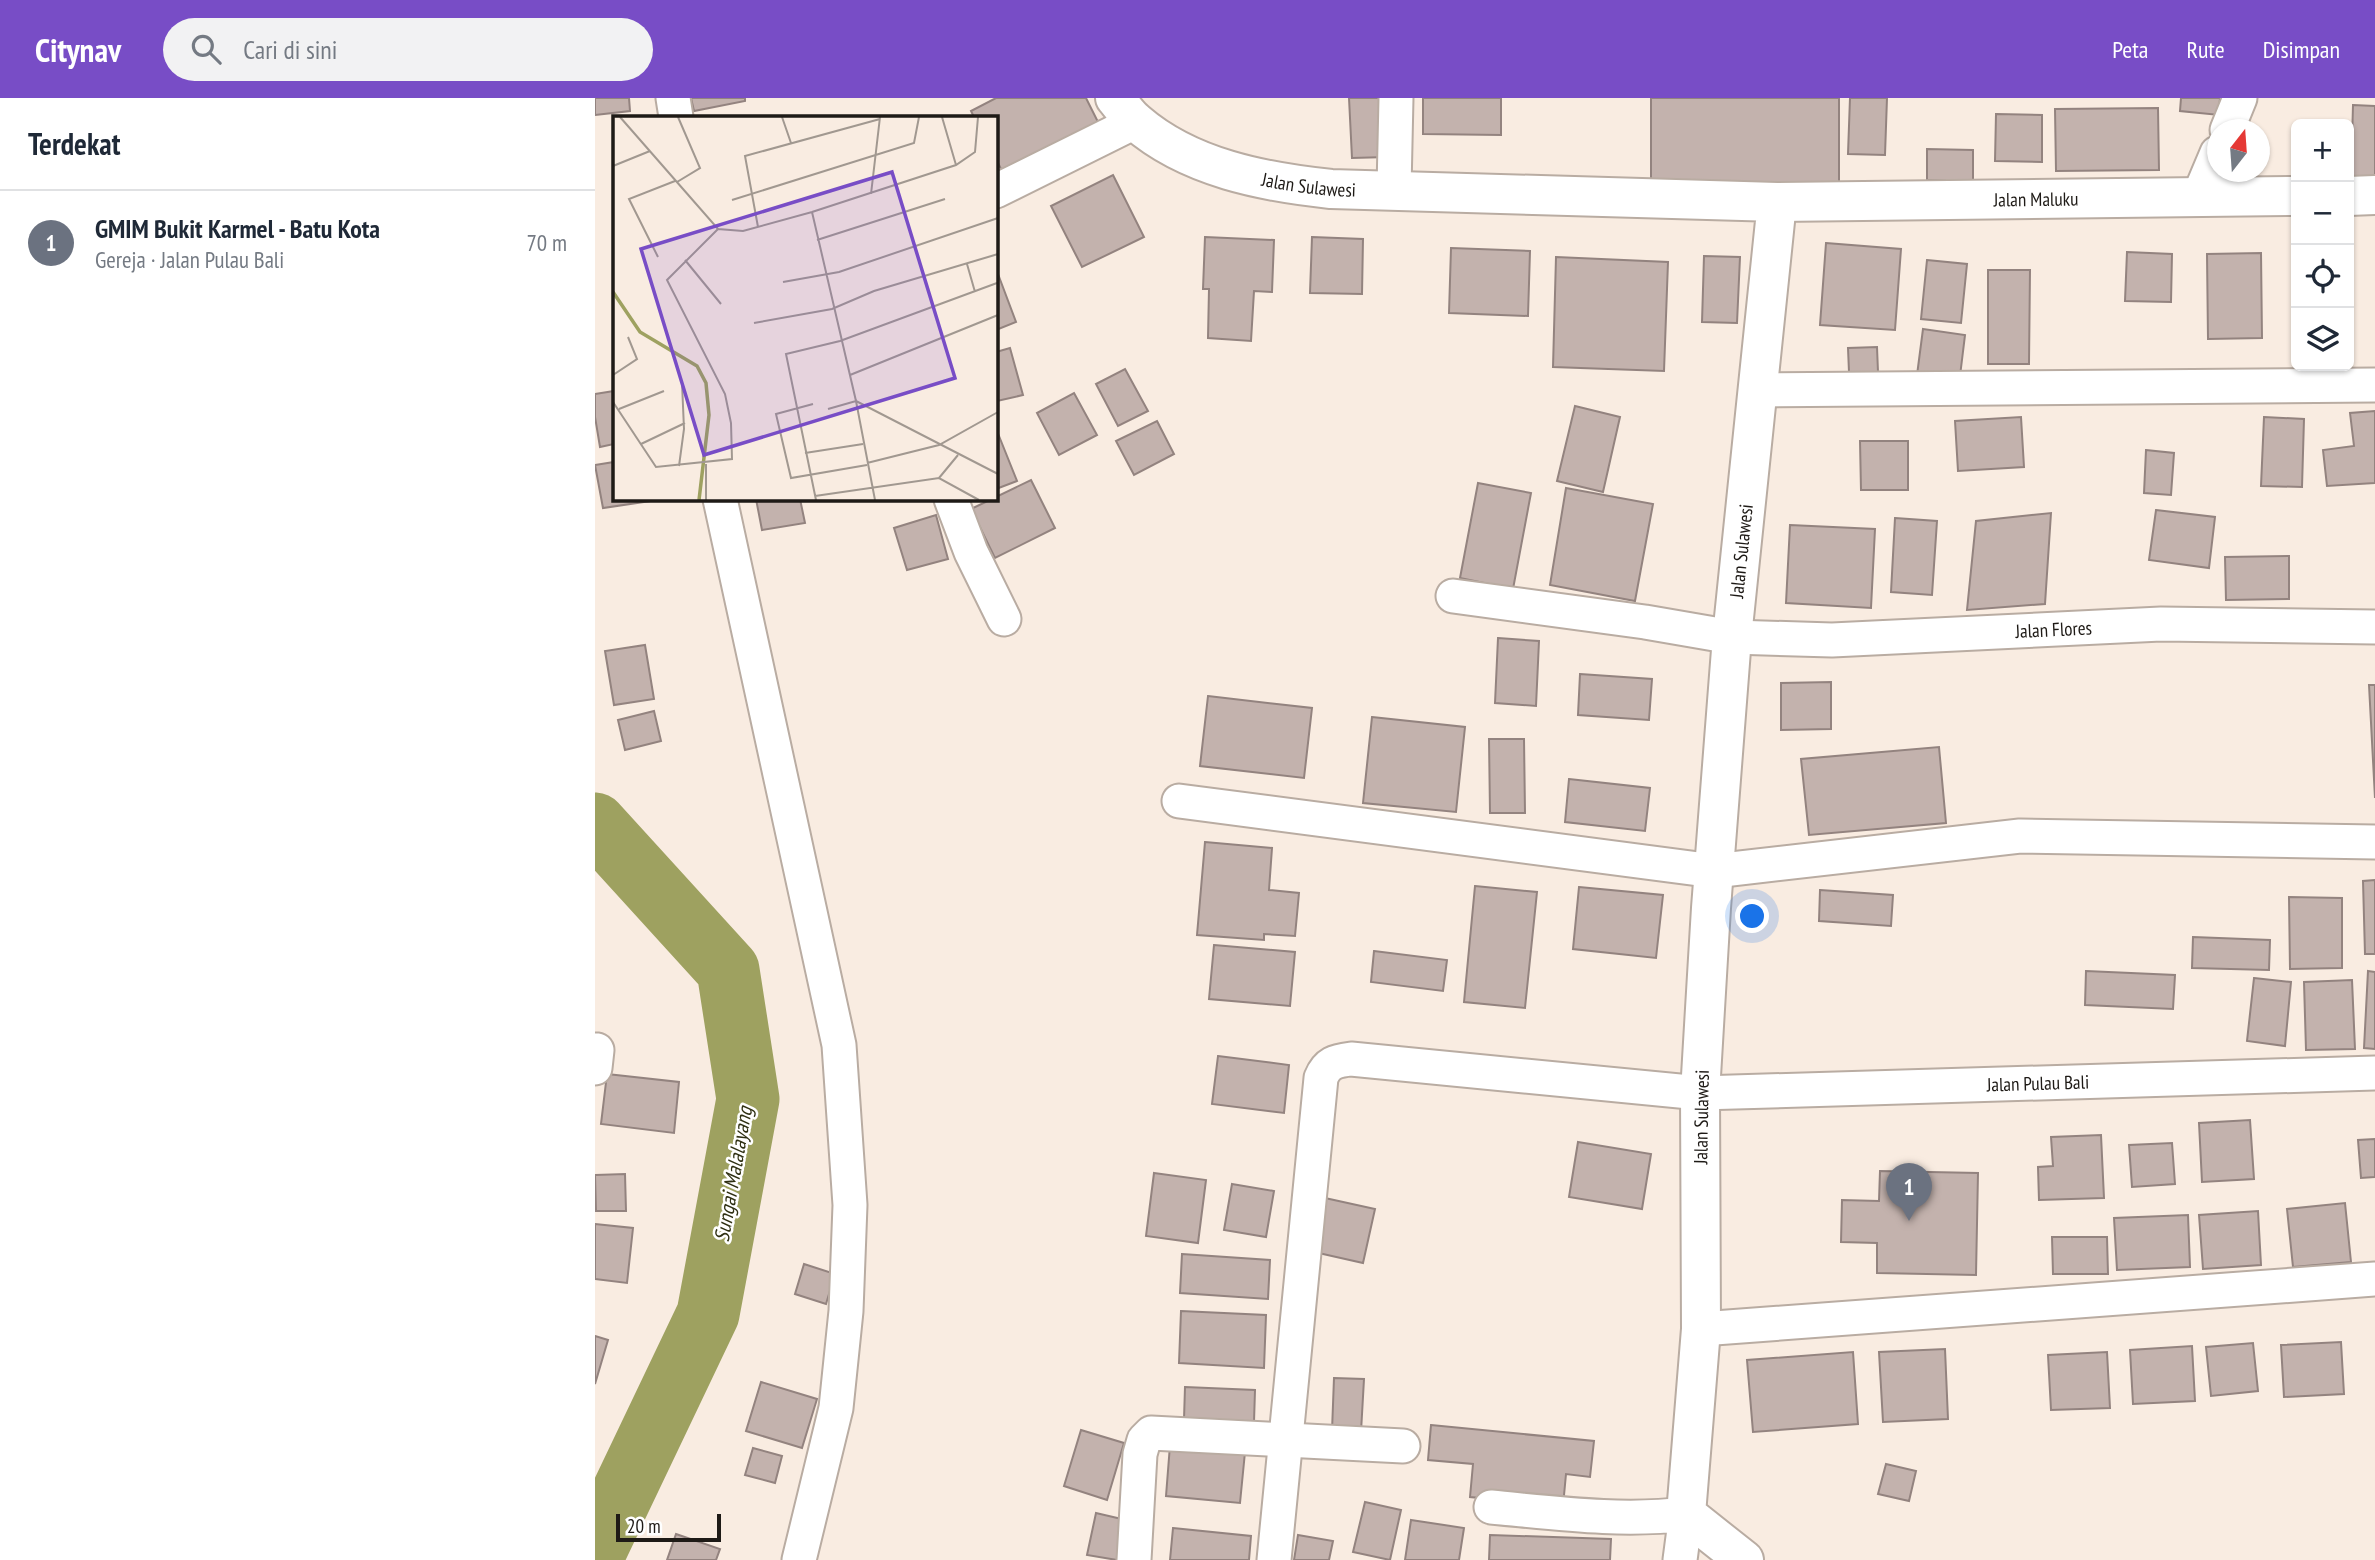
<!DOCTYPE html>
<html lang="id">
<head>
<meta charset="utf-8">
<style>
	body { margin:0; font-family:"PT Sans Narrow",sans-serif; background:#f2f2f3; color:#1f2937 }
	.controls { position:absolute; right:21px; top:21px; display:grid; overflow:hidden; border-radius:10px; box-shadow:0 2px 5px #0004 }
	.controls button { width:63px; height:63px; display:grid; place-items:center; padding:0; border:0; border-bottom:2px solid #e0e1e3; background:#fff; color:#1f2937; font:35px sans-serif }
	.compass { position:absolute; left:1612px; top:21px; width:63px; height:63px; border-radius:50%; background:#fff; box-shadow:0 2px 5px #0004; rotate:17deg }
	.scale { position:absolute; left:21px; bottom:18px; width:105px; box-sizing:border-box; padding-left:7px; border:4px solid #1e1a16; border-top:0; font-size:19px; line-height:24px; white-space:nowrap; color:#1e1a16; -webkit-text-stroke:5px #fff; paint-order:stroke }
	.you { position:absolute; left:1158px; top:819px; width:24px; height:24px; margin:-18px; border:5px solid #fff; border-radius:50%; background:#1a73e8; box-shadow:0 0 0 10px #1a73e833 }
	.badge { display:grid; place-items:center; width:46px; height:46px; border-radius:50%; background:#784dc6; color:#fff; font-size:23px; font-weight:700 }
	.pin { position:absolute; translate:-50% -58px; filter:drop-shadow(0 2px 4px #0008) }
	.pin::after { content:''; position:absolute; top:37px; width:24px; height:21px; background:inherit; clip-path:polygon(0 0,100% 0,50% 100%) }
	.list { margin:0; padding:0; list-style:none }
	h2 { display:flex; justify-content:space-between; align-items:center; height:91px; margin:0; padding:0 28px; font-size:30px }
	h2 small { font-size:23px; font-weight:400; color:#747a83 }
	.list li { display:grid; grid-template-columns:46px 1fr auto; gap:21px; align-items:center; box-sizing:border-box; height:105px; padding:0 28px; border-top:2px solid #e0e1e3 }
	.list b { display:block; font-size:26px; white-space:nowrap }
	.list p { margin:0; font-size:23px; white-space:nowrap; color:#747a83 }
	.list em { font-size:23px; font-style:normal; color:#747a83 }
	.icon { flex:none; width:38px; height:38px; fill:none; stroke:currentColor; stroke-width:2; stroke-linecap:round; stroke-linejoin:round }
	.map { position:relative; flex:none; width:1780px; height:1462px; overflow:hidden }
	header { display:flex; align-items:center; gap:42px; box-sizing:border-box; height:98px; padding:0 35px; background:#784dc6; color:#fff }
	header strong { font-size:33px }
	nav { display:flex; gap:38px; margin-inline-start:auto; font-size:24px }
	.search { width:490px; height:63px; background:#f2f2f3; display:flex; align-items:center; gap:18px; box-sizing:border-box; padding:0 24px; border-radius:38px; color:#747a83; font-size:26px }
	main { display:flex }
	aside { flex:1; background:#fff }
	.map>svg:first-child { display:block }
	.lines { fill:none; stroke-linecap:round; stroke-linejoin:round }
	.river { stroke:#9ea160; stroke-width:63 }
	.building { fill:#c3b2ad; stroke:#93837f; stroke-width:2 }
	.minor-casing { stroke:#b9aca2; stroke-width:37 }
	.major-casing { stroke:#b9aca2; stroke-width:42 }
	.minor { stroke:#fff; stroke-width:33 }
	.major { stroke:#fff; stroke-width:38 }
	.labels { text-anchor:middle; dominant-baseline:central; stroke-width:5; stroke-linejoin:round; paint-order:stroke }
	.street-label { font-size:19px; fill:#1e1a16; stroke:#fff }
	.water-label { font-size:21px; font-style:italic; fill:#2f3013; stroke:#fff }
	.inset-river { fill:none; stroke:#9ea160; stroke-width:3.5 }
	.inset-road { fill:none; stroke:#a19890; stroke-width:2 }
	.view { fill:#784dc6; fill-opacity:0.15; stroke:#784dc6; stroke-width:3.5 }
	.inset-edge { fill:none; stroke:#1e1a16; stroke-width:3.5 }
</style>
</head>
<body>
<header>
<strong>Citynav</strong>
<div class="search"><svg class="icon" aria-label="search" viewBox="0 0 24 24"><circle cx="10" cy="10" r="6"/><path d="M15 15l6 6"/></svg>Cari di sini</div>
<nav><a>Peta</a><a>Rute</a><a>Disimpan</a></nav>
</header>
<main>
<aside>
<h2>Terdekat<small></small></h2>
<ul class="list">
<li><span class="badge" style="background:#6b7280">1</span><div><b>GMIM Bukit Karmel - Batu Kota</b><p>Gereja · Jalan Pulau Bali</p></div><em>70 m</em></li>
</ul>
</aside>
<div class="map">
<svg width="1780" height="1462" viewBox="0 0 1780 1462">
	<rect width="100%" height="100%" fill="#f9ece1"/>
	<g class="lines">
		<!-- river -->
		<path class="river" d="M0 726 133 872 153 1001 113 1216 0 1453"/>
	</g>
	<!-- building -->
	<g class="building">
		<path d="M0 0H34L35 13 0 17Z"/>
		<path d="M96 0H150V3L99 13Z"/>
		<path d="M401 0H491L507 32 411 81 401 61V19H379L376 13Z"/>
		<path d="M754 0H793V59L757 60Z"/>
		<path d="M828 0H906V37L828 36Z"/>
		<rect x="1056" y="0" width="188" height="88"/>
		<path d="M1255 0H1292L1290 57 1253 56Z"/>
		<path d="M1586 0H1625L1624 17 1585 13Z"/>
		<path d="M1758 7 1780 8V81H1756Z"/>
		<path d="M1563 10 1564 72 1461 73 1460 11Z"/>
		<path d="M1401 16 1447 17V64L1400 63Z"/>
		<path d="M1332 51 1378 52V82H1332Z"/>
		<path d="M518 77 549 139 487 169 456 108Z"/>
		<path d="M610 139 679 142 677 194 659 193 656 243 613 240 614 191H608Z"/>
		<path d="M717 139 768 141 767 196 715 195Z"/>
		<path d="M1231 145 1306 151 1300 232 1225 227Z"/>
		<path d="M856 150 935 153 933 218 854 215Z"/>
		<path d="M1532 154 1577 156 1576 204 1530 203Z"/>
		<path d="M1666 155 1667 240 1613 241 1612 156Z"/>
		<path d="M1109 158 1145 159 1142 225 1107 224Z"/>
		<path d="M961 159 1073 164 1069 273 958 269Z"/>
		<path d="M1332 162 1372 166 1366 225 1326 221Z"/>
		<path d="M1393 172H1435L1434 266H1393Z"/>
		<path d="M403 176 421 224 401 232V177Z"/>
		<path d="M1328 231 1370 237 1365 278 1322 277Z"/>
		<path d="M1282 249 1283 274H1254L1253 250Z"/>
		<path d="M415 250 428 297 402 303 401 254Z"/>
		<path d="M530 271 553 313 523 328 501 286Z"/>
		<path d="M19 293V346L5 349 0 319V296Z"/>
		<path d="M479 295 502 337 464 357 442 315Z"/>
		<path d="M980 308 1025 319 1008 394 962 383Z"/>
		<path d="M1780 313V385L1732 388 1728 352 1759 348 1755 315Z"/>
		<path d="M1426 319 1429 369 1363 373 1360 323Z"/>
		<path d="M1669 319 1709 321 1707 389 1666 388Z"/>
		<path d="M562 323 579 356 539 377 521 343Z"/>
		<path d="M402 333 422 383 401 391V334Z"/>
		<path d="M1265 343H1313V392H1266Z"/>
		<path d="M1551 352 1579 355 1576 397 1549 395Z"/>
		<path d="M19 364V401H69L8 410 0 367Z"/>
		<path d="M436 382 460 430 400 460 376 411Z"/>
		<path d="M883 385 936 395 918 491 865 480Z"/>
		<path d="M971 390 1058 406 1040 503 955 487Z"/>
		<path d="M161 401H205L210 425 167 432Z"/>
		<path d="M1561 412 1620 419 1614 470 1554 462Z"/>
		<path d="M1456 415 1450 506 1372 512 1381 423Z"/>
		<path d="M341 417 353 461 312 472 299 430Z"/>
		<path d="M1300 420 1342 423 1337 497 1296 494Z"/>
		<path d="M1195 427 1280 431 1276 510 1191 505Z"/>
		<path d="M1694 458V501L1631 502 1630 459Z"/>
		<path d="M903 540 944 543 941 608 900 605Z"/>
		<path d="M50 547 59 601 19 607 10 553Z"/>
		<path d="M985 576 1057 581 1054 622 983 617Z"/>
		<path d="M1236 584V631L1186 632V585Z"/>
		<path d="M1774 587H1780V700Z"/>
		<path d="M613 598 717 610 709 680 605 668Z"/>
		<path d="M59 613 66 643 30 652 23 622Z"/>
		<path d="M777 619 870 629 861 714 768 705Z"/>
		<path d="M894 641H929L930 715H895Z"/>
		<path d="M1344 649 1351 725 1214 737 1206 661Z"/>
		<path d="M974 681 1055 690 1050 733 970 724Z"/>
		<path d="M610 744 677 750 674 792 704 795 700 838 669 836V842L602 837Z"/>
		<path d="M1780 782V856H1770L1768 783Z"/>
		<path d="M880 788 942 794 930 910 869 904Z"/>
		<path d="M984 789 1068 797 1061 860 978 851Z"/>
		<path d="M1225 792 1298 797 1296 828 1224 823Z"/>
		<path d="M1694 799 1747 800V870L1695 871Z"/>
		<path d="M1598 839 1675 842 1674 872 1597 870Z"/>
		<path d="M619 847 700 854 695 908 614 901Z"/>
		<path d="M779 853 852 862 848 893 776 884Z"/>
		<path d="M1491 873 1580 877 1578 911 1490 907Z"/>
		<path d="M1773 873 1780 874V951L1769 950Z"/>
		<path d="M1659 880 1696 884 1690 948 1652 943Z"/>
		<path d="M1757 882 1760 951 1711 952 1709 884Z"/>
		<path d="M623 958 694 967 689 1015 617 1006Z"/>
		<path d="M12 976 84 984 79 1035 6 1026Z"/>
		<path d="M1655 1022 1659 1081 1607 1084 1604 1025Z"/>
		<path d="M1506 1037 1509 1100 1444 1102 1443 1069 1458 1068 1456 1039Z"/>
		<path d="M1780 1041V1079L1766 1080 1763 1042Z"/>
		<path d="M983 1044 1056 1056 1047 1111 974 1099Z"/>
		<path d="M1577 1045 1580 1086 1537 1089 1534 1047Z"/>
		<path d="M1285 1073 1383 1075 1381 1177 1282 1175V1145L1246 1144 1247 1102 1284 1103Z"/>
		<path d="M559 1075 611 1082 603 1145 551 1138Z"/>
		<path d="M30 1076 31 1113H1L0 1077Z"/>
		<path d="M637 1086 679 1093 671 1139 629 1132Z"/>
		<path d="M730 1100 780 1111 768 1165 719 1154Z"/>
		<path d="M1750 1105 1756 1164 1698 1169 1692 1111Z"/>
		<path d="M1663 1113 1666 1167 1608 1171 1604 1117Z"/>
		<path d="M1593 1117 1595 1169 1522 1172 1519 1120Z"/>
		<path d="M0 1126 38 1130 32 1185 0 1181Z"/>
		<path d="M1457 1139H1512L1513 1176H1458Z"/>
		<path d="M587 1156 675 1162 673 1201 585 1195Z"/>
		<path d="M209 1166 240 1176 231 1206 200 1196Z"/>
		<path d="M586 1213 671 1217 669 1270 584 1265Z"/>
		<path d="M0 1238 13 1242 0 1286Z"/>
		<path d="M1746 1244 1749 1296 1689 1299 1686 1247Z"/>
		<path d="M1658 1245 1663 1293 1616 1298 1611 1249Z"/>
		<path d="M1597 1248 1600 1303 1538 1306 1535 1252Z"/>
		<path d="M1350 1251 1353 1321 1288 1324 1284 1254Z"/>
		<path d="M1258 1254 1263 1326 1158 1334 1152 1262Z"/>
		<path d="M1512 1254 1515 1310 1456 1312 1453 1257Z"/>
		<path d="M739 1280 769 1281 766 1334 737 1333Z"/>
		<path d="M166 1284 222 1301 207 1350 151 1333Z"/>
		<path d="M590 1289 660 1292 659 1324 589 1321Z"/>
		<path d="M836 1327 999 1343 995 1379 971 1376 968 1408 875 1399 878 1366 833 1362Z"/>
		<path d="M486 1332 529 1345 512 1402 469 1388Z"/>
		<path d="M575 1347 650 1354 645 1405 571 1398Z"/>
		<path d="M158 1350 187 1358 180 1385 150 1377Z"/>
		<path d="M1291 1366 1321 1373 1314 1403 1283 1396Z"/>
		<path d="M770 1404 806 1412 795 1462 758 1454Z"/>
		<path d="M501 1415 531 1422 522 1462 492 1457Z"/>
		<path d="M816 1422 869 1430 864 1462H810Z"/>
		<path d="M578 1430 656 1438 654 1462H575Z"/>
		<path d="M81 1436 125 1451 121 1462H72Z"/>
		<path d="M703 1437 738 1443 734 1462H699Z"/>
		<path d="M895 1437 1016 1441 1015 1462H894Z"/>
	</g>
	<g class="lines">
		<defs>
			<g id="minor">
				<path d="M78 0 81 19"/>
				<path d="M1632 32 1645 0"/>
				<path d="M799 91 801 0"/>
				<path d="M401 93 540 24"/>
				<path d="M1603 100 1622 55"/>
				<path d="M1162 292 1780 287"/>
				<path d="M125 401 244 947 255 1107 251 1213 241 1310 204 1462"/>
				<path d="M356 401 376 454 409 521"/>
				<path id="s1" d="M858 498 1050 524 1137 539 1237 542 1566 526 1780 529"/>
				<path d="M584 703 1119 773 1425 738 1780 744"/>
				<path d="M0 970 2 952"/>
				<path d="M1106 1231 1780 1181"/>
				<path d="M896 1409C961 1415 1026 1424 1091 1416L1085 1462"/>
				<path d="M539 1462 545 1356 549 1342 556 1335 808 1348"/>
				<path id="s2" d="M679 1462 726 980C732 965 740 963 756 961L1105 995 1780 975"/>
			</g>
			<g id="major">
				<path id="s3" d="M520 0C527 8 533 18 541 24 594 70 669 84 736 91L1182 104 1137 539 1116 810 1105 995 1106 1231 1091 1416 1149 1462"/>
				<path d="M1754 98 1780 97"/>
				<path id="s4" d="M1182 104 1701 98"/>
			</g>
		</defs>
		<!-- minor casing -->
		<use href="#minor" class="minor-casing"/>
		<!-- major casing -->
		<use href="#major" class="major-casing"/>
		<!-- minor -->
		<use href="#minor" class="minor"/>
		<!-- major -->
		<use href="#major" class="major"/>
	</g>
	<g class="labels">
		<!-- street labels -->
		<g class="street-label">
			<text stroke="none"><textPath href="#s3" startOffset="219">Jalan Sulawesi</textPath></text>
			<text stroke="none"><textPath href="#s4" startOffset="259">Jalan Maluku</textPath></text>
			<text transform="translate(1146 453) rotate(-84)">Jalan Sulawesi</text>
			<text stroke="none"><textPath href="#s1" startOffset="604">Jalan Flores</textPath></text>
			<text stroke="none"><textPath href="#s2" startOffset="1211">Jalan Pulau Bali</textPath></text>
			<text transform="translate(1106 1019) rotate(-89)">Jalan Sulawesi</text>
		</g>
		<!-- water labels -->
		<g class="water-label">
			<text transform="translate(138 1076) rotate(-80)">Sungai Malalayang</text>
		</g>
	</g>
	<!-- overview -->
	<g transform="translate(18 18)">
		<rect width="385" height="385" fill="#f9ece1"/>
		<path class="inset-river" d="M0 176 27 216 84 250 93 267 96 299 86 384"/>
		<path class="inset-road" d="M7 1 105 113 130 115 199 96 243 285 385 358M169 1 178 27M329 1 343 49M0 50 37 35M64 66 87 52 65 1M258 78 267 1M119 84 301 27 306 1M199 96 343 49 362 36 365 1M145 111 132 40 267 3M204 124 332 83M45 141 16 83 62 65M72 144 108 188M354 148 362 176M170 166 226 156 385 102M141 207 219 193 261 175 385 138M0 259 24 243 15 221M237 259 385 199M0 286 43 351 119 343 118 307 112 278 54 164 105 113M200 288 163 298 178 362 254 349M6 293 51 275M215 293 243 285 262 384M28 328 72 307M192 337 250 328M254 347 326 329 385 296M66 350 71 313 69 267M326 362 345 339M202 380 326 362 366 384M93 384V348M203 384 173 238 227 225 384 167"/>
		<path class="view" d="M279 56 342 262 91 339 28 133Z"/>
		<rect width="385" height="385" class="inset-edge"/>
	</g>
</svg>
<div class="controls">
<button>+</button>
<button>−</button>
<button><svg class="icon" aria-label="locate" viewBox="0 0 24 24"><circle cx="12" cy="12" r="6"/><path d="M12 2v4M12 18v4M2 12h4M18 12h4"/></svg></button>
<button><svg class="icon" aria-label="layers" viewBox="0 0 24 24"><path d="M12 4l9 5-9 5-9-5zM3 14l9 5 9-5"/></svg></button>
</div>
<svg class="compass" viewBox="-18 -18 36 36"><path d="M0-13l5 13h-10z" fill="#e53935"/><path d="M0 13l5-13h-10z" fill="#747a83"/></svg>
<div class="scale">20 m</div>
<div class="you"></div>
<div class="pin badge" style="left:1314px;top:1123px;background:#6b7280">1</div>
</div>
</main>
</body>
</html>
